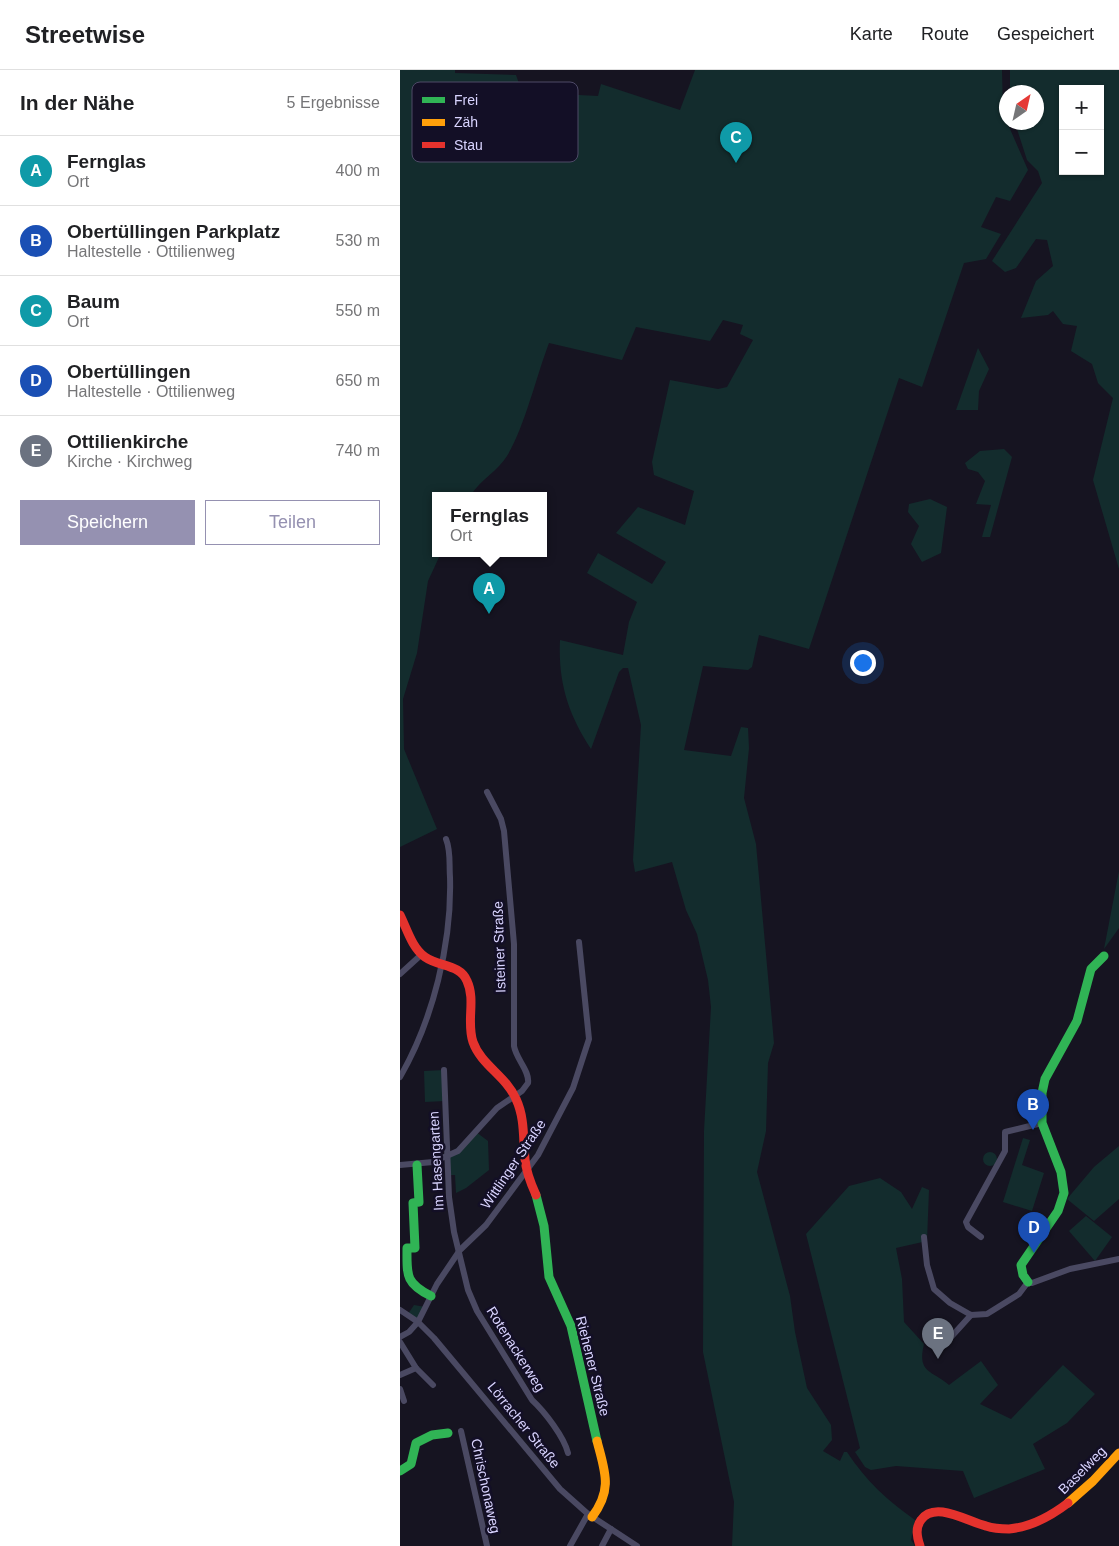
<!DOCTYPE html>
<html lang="de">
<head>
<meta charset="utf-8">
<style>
	body { margin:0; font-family:Arial,sans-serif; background:#f6f6f6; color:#202124 }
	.controls { position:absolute; right:15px; top:15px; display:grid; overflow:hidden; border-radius:0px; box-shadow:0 1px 4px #0004 }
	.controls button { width:45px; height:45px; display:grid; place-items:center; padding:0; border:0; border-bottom:1px solid #e0e0e0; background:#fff; color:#202124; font:25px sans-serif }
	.compass { position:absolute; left:599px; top:15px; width:45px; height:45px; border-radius:50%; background:#fff; box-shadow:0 1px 4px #0004; rotate:34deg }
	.you { position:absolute; left:462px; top:592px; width:18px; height:18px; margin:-12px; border:4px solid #fff; border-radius:50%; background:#1a73e8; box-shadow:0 0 0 8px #1a73e833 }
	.badge { display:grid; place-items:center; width:32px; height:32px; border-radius:50%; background:#9591b1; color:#fff; font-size:16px; font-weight:700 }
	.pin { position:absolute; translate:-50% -41px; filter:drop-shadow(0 1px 2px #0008) }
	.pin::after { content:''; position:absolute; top:26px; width:18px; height:15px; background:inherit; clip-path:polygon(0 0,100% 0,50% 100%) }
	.popup { position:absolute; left:32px; top:422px; width:115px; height:65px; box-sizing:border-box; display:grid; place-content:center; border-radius:0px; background:#fff; filter:drop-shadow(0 1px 4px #0005); font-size:16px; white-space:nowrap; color:#757577 }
	.popup b { font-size:19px; color:#202124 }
	.popup::after { content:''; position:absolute; left:50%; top:100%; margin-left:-10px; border:10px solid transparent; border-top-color:#fff }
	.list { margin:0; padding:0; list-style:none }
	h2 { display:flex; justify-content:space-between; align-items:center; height:65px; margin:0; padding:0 20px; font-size:21px }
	h2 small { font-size:16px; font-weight:400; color:#757577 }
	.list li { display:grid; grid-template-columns:32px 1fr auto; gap:15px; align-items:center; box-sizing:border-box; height:70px; padding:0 20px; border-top:1px solid #e0e0e0 }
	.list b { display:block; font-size:19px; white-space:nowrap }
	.list p { margin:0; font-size:16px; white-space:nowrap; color:#757577 }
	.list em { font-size:16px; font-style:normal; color:#757577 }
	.actions { display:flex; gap:10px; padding:15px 20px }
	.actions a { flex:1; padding:11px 0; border:1px solid #9591b1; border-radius:0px; text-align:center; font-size:18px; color:#9591b1 }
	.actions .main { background:#9591b1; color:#fff }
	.map { position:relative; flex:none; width:719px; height:1476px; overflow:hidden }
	header { display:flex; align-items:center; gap:30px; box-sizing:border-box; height:70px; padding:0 25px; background:#fff; border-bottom:1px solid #e0e0e0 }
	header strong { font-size:24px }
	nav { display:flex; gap:28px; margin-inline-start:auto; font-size:18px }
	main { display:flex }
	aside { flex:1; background:#fff }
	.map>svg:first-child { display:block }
	.green { fill:#132c2d; fill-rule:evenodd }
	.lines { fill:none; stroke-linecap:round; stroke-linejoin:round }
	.street { stroke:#4a4962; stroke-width:6 }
	.fast { stroke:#30b455; stroke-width:9 }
	.slow { stroke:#ff9f0a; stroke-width:9 }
	.jam { stroke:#e5322d; stroke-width:9 }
	.labels { text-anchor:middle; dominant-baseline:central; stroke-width:5; stroke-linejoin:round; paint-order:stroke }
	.street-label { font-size:14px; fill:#d9d4ff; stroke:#130f26 }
	.key { fill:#130f26; stroke:#4e4a67; stroke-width:1 }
	.key-label { font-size:14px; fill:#d9d4ff }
</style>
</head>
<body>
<header>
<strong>Streetwise</strong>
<nav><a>Karte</a><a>Route</a><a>Gespeichert</a></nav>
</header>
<main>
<aside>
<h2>In der Nähe<small>5 Ergebnisse</small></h2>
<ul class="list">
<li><span class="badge" style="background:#0f9aa8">A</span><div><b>Fernglas</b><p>Ort</p></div><em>400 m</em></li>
<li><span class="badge" style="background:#1a4fb4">B</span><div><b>Obertüllingen Parkplatz</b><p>Haltestelle · Ottilienweg</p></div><em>530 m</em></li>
<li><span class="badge" style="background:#0f9aa8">C</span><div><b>Baum</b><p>Ort</p></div><em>550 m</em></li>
<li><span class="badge" style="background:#1a4fb4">D</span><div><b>Obertüllingen</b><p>Haltestelle · Ottilienweg</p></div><em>650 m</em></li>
<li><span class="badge" style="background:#6b7280">E</span><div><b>Ottilienkirche</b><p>Kirche · Kirchweg</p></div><em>740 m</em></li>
</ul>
<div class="actions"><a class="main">Speichern</a><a>Teilen</a></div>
</aside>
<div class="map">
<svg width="719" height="1476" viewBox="0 0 719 1476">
	<rect width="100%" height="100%" fill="#161421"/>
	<!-- green -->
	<g class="green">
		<path d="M0 0H55V3L116 5 122 22 198 26 201 14 280 40 295 0H602L603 43 628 100 610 131 596 127 581 157 601 164 586 189 564 193 522 317 499 308 409 579 359 565 352 597 348 600 303 596 284 680 331 686 341 657 348 658 349 678 344 728 356 774 374 973 368 993 366 1061 357 1102 390 1226 395 1262 407 1318 431 1355 432 1370 423 1381 440 1391 444 1382H447C467 1412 486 1429 515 1450L511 1470 515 1476H332L334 1432 303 1282 304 1061 311 937 308 910 297 864 286 840 272 792 235 802 233 790 241 655 228 598H223L219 602 191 679C168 644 158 612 160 570L223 585 229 552 237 532 187 503 198 483 252 514 266 492 216 463 238 437 285 455 294 421 254 405 252 392 270 310 318 319 327 317 353 270 340 264 343 255 323 250 310 271 236 257 222 290 149 273C136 307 125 356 107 386 98 401 80 410 71 425H35V483H41L28 511 17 583 3 629 4 679 37 759 0 777Z"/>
		<path d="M610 0H719V499L693 410 713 328 698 313 692 294 671 281 677 256 663 254 653 241 648 245 621 248 636 211 653 196 647 170 636 169 616 198 605 202 592 191 642 113 638 101 627 90 615 53 636 52V22H610ZM663 19H700V101H663Z"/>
		<path d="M578 278 589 299 579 321 578 340H556Z"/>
		<path d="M604 379 612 387 590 467H582L591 435 576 434 585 411 578 402 568 399 565 393 580 381Z"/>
		<path d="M530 429 547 437 541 483 522 492 511 474 519 456 508 442 509 434Z"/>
		<path d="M719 801V858L704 879Z"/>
		<path d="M44 1000 45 1031 25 1032 24 1001Z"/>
		<path d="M76 1062 88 1071 89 1100 66 1118 56 1123 55 1105H47L46 1087Z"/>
		<path d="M623 1068 630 1070 622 1095 644 1103 632 1141 603 1132Z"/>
		<path d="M719 1076V1129L694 1151 667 1129 694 1097Z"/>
		<circle cx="590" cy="1089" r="7"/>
		<path d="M480 1108 501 1122 512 1139 522 1117 529 1120 527 1171 496 1178 502 1209 504 1252 524 1274C517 1303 531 1300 549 1315L581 1291 598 1315 580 1334 611 1349 663 1295 695 1324 667 1353 633 1374 645 1399 574 1428 563 1401 496 1396 471 1400 465 1397 455 1382 460 1378 406 1164 449 1116Z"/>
		<path d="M686 1146 712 1167 695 1191 669 1161Z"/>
		<path d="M14 1235 25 1237 18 1252 8 1244Z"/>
	</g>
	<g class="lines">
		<!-- street -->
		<g class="street">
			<path d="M0 904 22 884"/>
			<path d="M44 1000 49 1127 54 1162 68 1220 77 1241 132 1330C145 1342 164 1367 168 1383"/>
			<path d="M0 1007C33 950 52 873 50 807 49 795 51 781 46 769"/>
			<path d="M0 1095 33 1092 58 1081 97 1038 122 1021 128 1013C130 1001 116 989 114 976V874L104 761 101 749 87 722"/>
			<path d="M524 1167 527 1195 534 1219 550 1233 571 1245 587 1244 619 1224 628 1212 632 1213 670 1199 719 1189"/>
			<path d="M581 1167 568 1157 566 1152 605 1081V1062L642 1053"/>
			<path d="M0 1240 18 1252 34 1268 160 1419 188 1444 237 1476"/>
			<path d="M0 1267 9 1262 18 1252 37 1214 60 1180 86 1155 138 1085 173 1018 189 969 179 872"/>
			<path d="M0 1272 16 1298 33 1315"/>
			<path d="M542 1277 571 1245"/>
			<path d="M0 1305 16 1298"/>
			<path d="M0 1319 4 1331"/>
			<path d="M61 1361 87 1476"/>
			<path d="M170 1476 188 1444"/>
			<path d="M202 1476 211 1459"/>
		</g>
		<!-- fast -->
		<g class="fast">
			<path d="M17 1095 19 1132 13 1133 15 1178H7C7 1205 5 1213 31 1226"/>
			<path d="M136 1125 144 1156 149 1207 171 1256 197 1371"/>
			<path d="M628 1212 623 1205 621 1195 658 1141 664 1123 661 1102 642 1053V1023L645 1009 677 951 691 899 704 886"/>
			<path d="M0 1401 11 1394 16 1373 32 1365 48 1363"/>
		</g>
		<!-- slow -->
		<g class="slow">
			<path d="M668 1433 693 1411 719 1383"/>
			<path d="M192 1447C213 1419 205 1402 197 1371"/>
		</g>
		<!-- jam -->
		<g class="jam">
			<path d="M0 845C7 859 12 878 25 887 39 897 60 894 67 911 76 930 66 952 73 972 81 995 106 1006 116 1029 125 1048 123 1069 125 1089 126 1102 131 1114 136 1125"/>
			<path d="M520 1476C517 1467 515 1458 521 1450 535 1430 568 1452 586 1456 592 1458 602 1459 609 1459 631 1457 651 1446 668 1433"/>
		</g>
	</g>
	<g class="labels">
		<!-- street labels -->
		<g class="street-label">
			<text transform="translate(99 877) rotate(-92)">Isteiner Straße</text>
			<text transform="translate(36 1091) rotate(-93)">Im Hasengarten</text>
			<text transform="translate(113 1094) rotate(-56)">Wittlinger Straße</text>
			<text transform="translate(116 1279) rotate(58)">Rotenackerweg</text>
			<text transform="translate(193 1296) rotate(76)">Riehener Straße</text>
			<text transform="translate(124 1355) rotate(51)">Lörracher Straße</text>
			<text transform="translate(682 1400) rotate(-45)">Baselweg</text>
			<text transform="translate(86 1416) rotate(78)">Chrischonaweg</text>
		</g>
	</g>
	<!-- legend -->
	<rect x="12" y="12" width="166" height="80" rx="8" class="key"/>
	<rect x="22" y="27" width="23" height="6" fill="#30b455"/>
	<rect x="22" y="49" width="23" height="7" fill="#ff9f0a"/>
	<rect x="22" y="72" width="23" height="6" fill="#e5322d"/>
	<g class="key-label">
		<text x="54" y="35">Frei</text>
		<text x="54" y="57">Zäh</text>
		<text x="54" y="80">Stau</text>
	</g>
</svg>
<div class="controls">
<button>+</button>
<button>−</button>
</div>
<svg class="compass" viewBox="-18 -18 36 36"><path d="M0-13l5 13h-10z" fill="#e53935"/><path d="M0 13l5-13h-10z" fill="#757577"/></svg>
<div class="you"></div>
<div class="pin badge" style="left:89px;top:544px;background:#0f9aa8">A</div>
<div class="popup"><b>Fernglas</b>Ort</div>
<div class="pin badge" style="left:633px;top:1060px;background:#1a4fb4">B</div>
<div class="pin badge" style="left:336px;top:93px;background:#0f9aa8">C</div>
<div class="pin badge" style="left:634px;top:1183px;background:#1a4fb4">D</div>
<div class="pin badge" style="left:538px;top:1289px;background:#6b7280">E</div>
</div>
</main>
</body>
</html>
